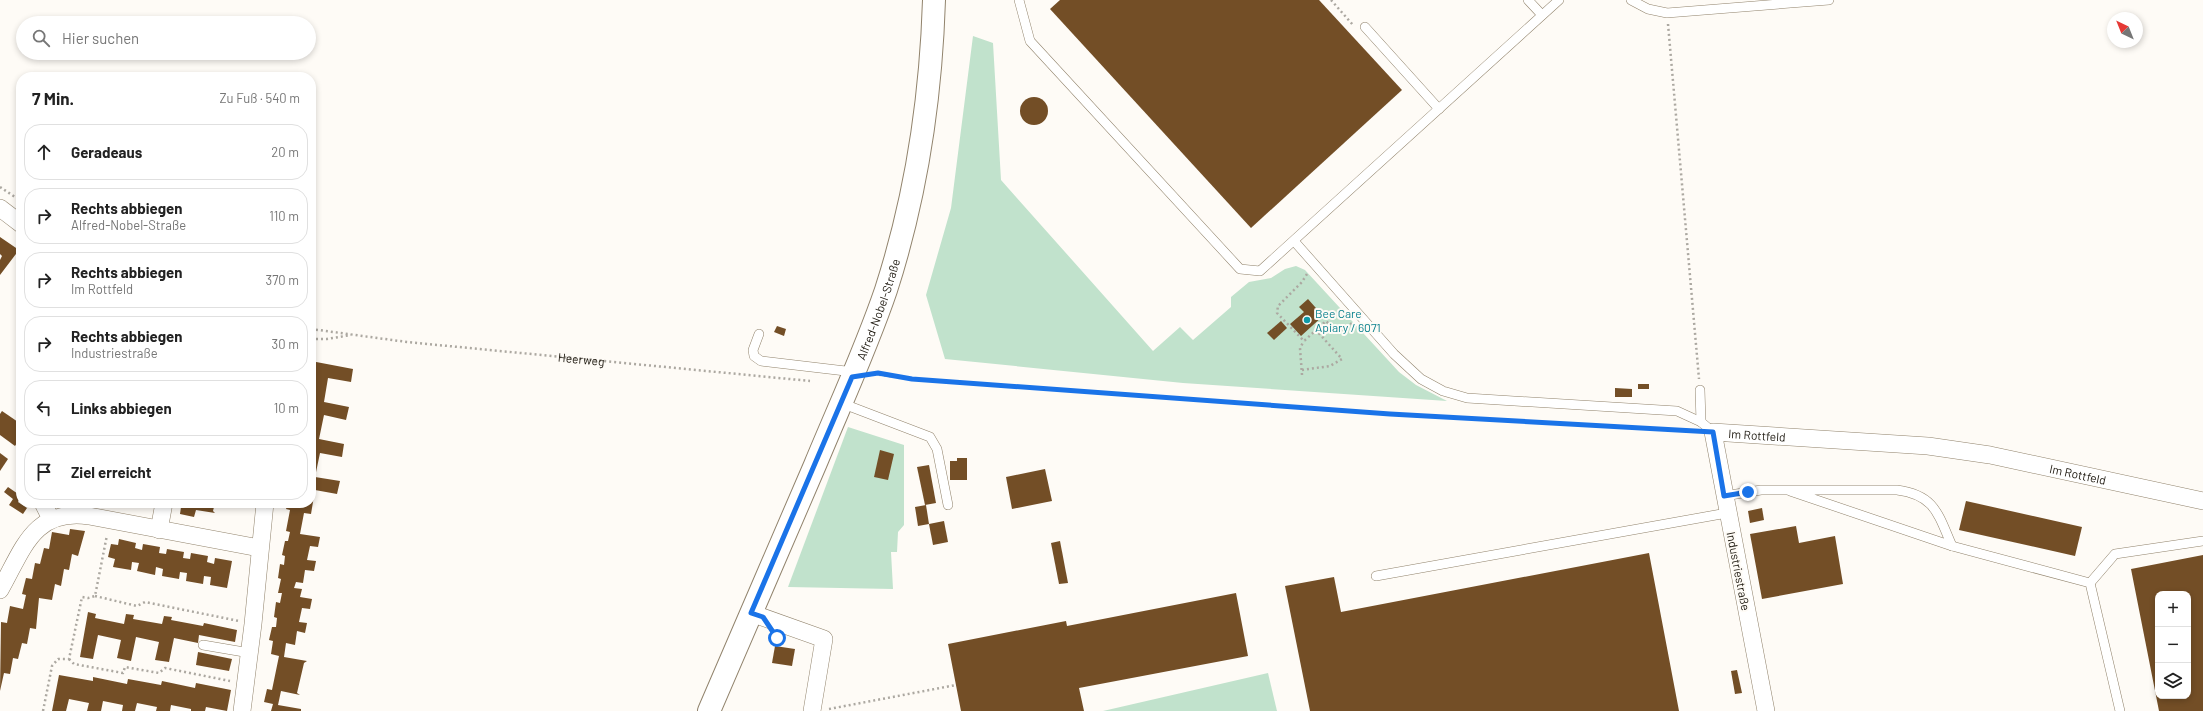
<!DOCTYPE html>
<html lang="de">
<head>
<meta charset="utf-8">
<style>
	body { margin:0; font-family:Barlow,sans-serif; background:#f6f6f6; color:#222 }
	.controls { position:absolute; right:12px; bottom:12px; display:grid; overflow:hidden; border-radius:8px; box-shadow:0 2px 6px #0003 }
	.controls button { width:36px; height:36px; display:grid; place-items:center; padding:0; border:0; border-bottom:1px solid #e0e0e0; background:#fff; color:#222; font:20px sans-serif }
	.compass { position:absolute; left:2107px; top:12px; width:36px; height:36px; border-radius:50%; background:#fff; box-shadow:0 2px 6px #0003; rotate:317deg }
	.stop { position:absolute; width:12px; height:12px; margin:-9px; border:3px solid #1a73e8; border-radius:50%; background:#fff }
	.stop.end { background:#1a73e8; border-color:#fff; box-shadow:0 1px 4px #0008 }
	.list { margin:0; padding:0; list-style:none }
	h2 { display:flex; justify-content:space-between; align-items:center; height:52px; margin:0; padding:0 16px; font-size:17px }
	h2 small { font-size:13px; font-weight:400; color:#767676 }
	.list li { display:grid; grid-template-columns:26px 1fr auto; gap:12px; align-items:center; box-sizing:border-box; height:56px; margin:0 8px 8px; padding:0 8px; border:1px solid #e0e0e0; border-radius:16px }
	.list b { display:block; font-size:15px; white-space:nowrap }
	.list p { margin:0; font-size:13px; white-space:nowrap; color:#767676 }
	.list em { font-size:13px; font-style:normal; color:#767676 }
	.icon { flex:none; width:22px; height:22px; fill:none; stroke:currentColor; stroke-width:2; stroke-linecap:round; stroke-linejoin:round }
	.map { position:relative; flex:none; width:2203px; height:711px; overflow:hidden }
	.search { position:absolute; background:#fff; box-shadow:0 2px 6px #0003; left:16px; top:16px; width:300px; height:44px; display:flex; align-items:center; gap:10px; box-sizing:border-box; padding:0 14px; border-radius:22px; color:#767676; font-size:15px }
	.panel { position:absolute; background:#fff; box-shadow:0 2px 6px #0003; left:16px; top:72px; width:300px; height:436px; border-radius:16px }
	.map>svg:first-child { display:block }
	.green { fill:#c1e2cc }
	.building { fill:#734e26; fill-rule:evenodd }
	.lines { fill:none; stroke-linecap:round; stroke-linejoin:round }
	.service-casing { stroke:#91836c; stroke-width:10 }
	.minor-casing { stroke:#91836c; stroke-width:18 }
	.tertiary-casing { stroke:#91836c; stroke-width:24 }
	.path { stroke:#aca8a1; stroke-width:2.5; stroke-dasharray:2 3; stroke-linecap:butt }
	.service { stroke:#fff; stroke-width:9 }
	.minor { stroke:#fff; stroke-width:17 }
	.tertiary { stroke:#fff; stroke-width:22 }
	.route { stroke:#1a73e8; stroke-width:5 }
	.culture-dot { fill:#0f9aa8; stroke:#fefbf6; stroke-width:1.5 }
	.labels { text-anchor:middle; dominant-baseline:central; stroke-width:4; stroke-linejoin:round; paint-order:stroke }
	.street-label { font-size:12px; fill:#1d180f; stroke:#fefbf6 }
	.culture-label { font-size:12px; fill:#0d838f; stroke:#fefbf6; text-anchor:start }
</style>
</head>
<body>
<div class="map">
<svg width="2203" height="711" viewBox="0 0 2203 711">
	<rect width="100%" height="100%" fill="#fefbf6"/>
	<!-- green -->
	<g class="green">
		<path d="M973 36 993 43 1001 180 1153 351 1180 327 1193 340 1231 307V297L1249 282 1271 278 1285 269 1296 266 1305 270 1399 372 1416 385 1447 401 1183 383 945 359 926 295 951 208Z"/>
		<path d="M848 427 904 445V525L898 532 897 552H891L893 589 788 587Z"/>
		<path d="M1268 673 1277 711H1103Z"/>
	</g>
	<!-- building -->
	<g class="building">
		<path d="M1060 0H1319L1402 90 1251 228 1050 9Z"/>
		<circle cx="1034" cy="111" r="14"/>
		<path d="M0 237 19 250 0 275V260L2 256 0 254Z"/>
		<path d="M21 272V281L17 278Z"/>
		<path d="M1308 299 1323 316 1301 336 1290 324 1304 312 1299 307Z"/>
		<path d="M1281 321 1287 328 1274 340 1267 333Z"/>
		<path d="M777 326 786 329 784 336 774 332Z"/>
		<path d="M311 361 353 369 351 382 328 378 324 402 349 407 346 420 324 415 319 439 344 444 342 457 320 453 315 477 340 481 337 494 315 490 311 514 304 513 300 534 320 537 318 547 310 546 307 560 316 561 314 571 305 570 303 583 296 582 294 588 302 589 300 597 312 599 310 609 302 608 299 622 307 623 305 633 297 631 295 645 286 643 284 657 307 661 304 663 297 693 300 695 281 691 278 705 301 709V711H271L273 704 264 702 267 689 272 690 279 656 271 654 273 641 269 640 272 627H276L277 618 274 617 276 602 280 603 282 593H278L281 579 278 578 280 564 284 565 285 556 282 555 285 541H288L290 532 286 531 290 510 286 509 287 506V503H311Z"/>
		<rect x="1638" y="384" width="11" height="5"/>
		<path d="M1615 388 1632 389V397H1615Z"/>
		<path d="M2 411 21 424V437L15 446 0 435V414Z"/>
		<path d="M880 450 894 454 888 480 874 477Z"/>
		<path d="M0 453 8 459 0 471Z"/>
		<path d="M957 458H967V480H950V461H957Z"/>
		<path d="M929 465 936 503 925 505 917 467Z"/>
		<path d="M1045 469 1052 501 1012 509 1006 477Z"/>
		<path d="M8 487 21 496 18 502 27 508 23 514 9 505 13 499 4 492Z"/>
		<path d="M1966 501 2082 527 2075 556 1959 530Z"/>
		<path d="M187 503H215L213 511 215 513 196 510 194 517 180 514 181 507 186 508Z"/>
		<path d="M926 505 929 524 918 526 915 507Z"/>
		<path d="M1762 508 1764 520 1750 523 1748 511Z"/>
		<path d="M944 521 948 542 933 545 929 524Z"/>
		<path d="M1796 526 1799 543 1835 536 1843 584 1762 599 1750 534Z"/>
		<path d="M70 529 85 531 78 556 72 554 69 570 64 569 61 586 55 584 52 600 39 598 36 629 30 628 27 644 22 643 18 659 13 658 10 674 4 673 0 691 1 622 7 623 10 606 23 609 26 595 22 594 26 578 32 579 35 563 40 564 44 548 49 549 52 532 69 535Z"/>
		<path d="M119 539 136 543 135 548 142 550 143 544 160 547 159 553 166 554 167 549 184 552 183 558 190 559 191 553 208 556 207 562 214 564 215 558 232 561 227 588 210 585 211 577 204 576 203 584 186 581 187 573 180 572 179 579 162 576 163 569 156 567 155 575 137 571 139 563 132 562 131 570 113 567 115 559 108 557 111 544 118 545Z"/>
		<path d="M1060 541 1068 583 1059 584 1051 543Z"/>
		<path d="M1649 553 1679 711H1310L1285 586 1334 577 1341 612Z"/>
		<path d="M2203 555V711H2159L2131 569ZM2158 594H2188V696H2158Z"/>
		<path d="M1236 593 1248 656 1079 688 1084 711H961L948 644 1066 621 1067 626Z"/>
		<path d="M88 612 96 614 95 618 124 624 126 614 134 615 133 619 162 624 164 616 172 617 171 620 203 626 204 623 237 630 235 642 199 635 198 643 174 638 169 662 155 660 159 642 136 637 131 661 117 658 121 640 98 635 93 659 80 657Z"/>
		<path d="M775 646 795 649 792 666 772 663Z"/>
		<path d="M198 652 232 659 229 671 196 665Z"/>
		<path d="M1737 670 1742 693 1735 694 1731 671Z"/>
		<path d="M59 675 93 681V677L127 684 128 679 161 685 162 681 195 688 196 683 231 690 227 711 206 707 205 711H191V709L171 705 170 711H156L157 707 137 703 135 711H122L123 705 103 701 101 711H87L89 703 69 699 66 711H52Z"/>
	</g>
	<g class="lines">
		<defs>
			<g id="service">
				<path d="M1019 0 1030 41 1240 269 1260 271 1559 0"/>
				<path d="M1528 0 1542 15"/>
				<path d="M1631 0 1648 9 1667 13 1829 0"/>
				<path d="M1365 27 1439 109"/>
				<path d="M1294 241 1394 354 1421 379 1443 391 1467 398 1677 411 1701 422 1713 432"/>
				<path d="M759 334 753 350 754 356 761 361 854 372"/>
				<path d="M1700 390 1701 422"/>
				<path d="M841 403 930 437 937 449 948 505"/>
				<path d="M1724 496 1761 490H1897C1935 495 1938 514 1952 546L1790 491"/>
				<path d="M1952 546 2090 583 2120 711"/>
				<path d="M1376 576 1727 513"/>
				<path d="M2090 583 2115 554 2203 541"/>
				<path d="M203 645 250 653"/>
			</g>
			<g id="minor">
				<path d="M0 208 21 224"/>
				<path d="M43 503 51 519"/>
				<path d="M159 530 164 503"/>
				<path d="M0 590C23 550 33 508 89 516L259 548"/>
				<path d="M751 613 824 639 812 711"/>
				<path d="M242 711 253 624 265 503"/>
				<path id="s2" d="M1766 711 1713 432 1928 446 1990 455 2203 501"/>
			</g>
			<g id="tertiary">
				<path id="s3" d="M709 711C744 629 780 547 815 465 839 407 866 349 886 290 916 197 931 97 934 0"/>
			</g>
		</defs>
		<!-- service casing -->
		<use href="#service" class="service-casing"/>
		<!-- minor casing -->
		<use href="#minor" class="minor-casing"/>
		<!-- tertiary casing -->
		<use href="#tertiary" class="tertiary-casing"/>
		<!-- path -->
		<g class="path">
			<path d="M1331 0 1353 25"/>
			<path d="M1668 24 1699 379"/>
			<path d="M0 187 21 201"/>
			<path d="M1307 274 1302 282 1278 306 1277 313 1304 341 1326 321 1337 332 1344 329 1352 323"/>
			<path id="s1" d="M311 329 407 342 810 381"/>
			<path d="M311 339H327L351 335"/>
			<path d="M1302 370 1330 366 1342 359 1316 330"/>
			<path d="M874 374 913 379 1390 414 1689 431"/>
			<path d="M1302 375 1300 348 1304 341"/>
			<path d="M95 596 137 606 145 602 239 621"/>
			<path d="M69 659 74 664 123 673 125 667 159 673 165 668 230 681"/>
			<path d="M829 709 956 685"/>
			<path d="M43 711 52 666 58 659H69L82 597 88 598 95 596 107 535"/>
		</g>
		<!-- service -->
		<use href="#service" class="service"/>
		<!-- minor -->
		<use href="#minor" class="minor"/>
		<!-- tertiary -->
		<use href="#tertiary" class="tertiary"/>
	</g>
	<g class="lines">
		<!-- route -->
		<path class="route" d="M777 638 763 617 751 613 852 377 878 373 912 379 1390 414 1713 432 1724 496 1748 492"/>
	</g>
	<!-- markers -->
	<circle class="culture-dot" cx="1307" cy="320" r="4"/>
	<g class="labels">
		<!-- street labels -->
		<g class="street-label">
			<text stroke="none"><textPath href="#s3" startOffset="436">Alfred-Nobel-Straße</textPath></text>
			<text stroke="none"><textPath href="#s1" startOffset="272">Heerweg</textPath></text>
			<text stroke="none"><textPath href="#s2" startOffset="328">Im Rottfeld</textPath></text>
			<text stroke="none"><textPath href="#s2" startOffset="652">Im Rottfeld</textPath></text>
			<text transform="translate(1739 571) rotate(79)">Industriestraße</text>
		</g>
		<!-- culture labels -->
		<g class="culture-label">
			<text x="1315" y="313">Bee Care<tspan x="1315" dy="14">Apiary / 6071</tspan></text>
		</g>
	</g>
</svg>
<div class="controls">
<button>+</button>
<button>−</button>
<button><svg class="icon" aria-label="layers" viewBox="0 0 24 24"><path d="M12 4l9 5-9 5-9-5zM3 14l9 5 9-5"/></svg></button>
</div>
<svg class="compass" viewBox="-18 -18 36 36"><path d="M0-13l5 13h-10z" fill="#e53935"/><path d="M0 13l5-13h-10z" fill="#767676"/></svg>
<div class="stop" style="left:777px;top:638px"></div>
<div class="stop end" style="left:1748px;top:492px"></div>
<div class="search"><svg class="icon" aria-label="search" viewBox="0 0 24 24"><circle cx="10" cy="10" r="6"/><path d="M15 15l6 6"/></svg>Hier suchen</div>
<section class="panel">
<h2>7 Min.<small>Zu Fuß · 540 m</small></h2>
<ul class="list">
<li><svg class="icon" aria-label="ahead" viewBox="0 0 24 24"><path d="M12 20V5M6 11l6-6 6 6"/></svg><div><b>Geradeaus</b></div><em>20 m</em></li>
<li><svg class="icon" aria-label="right" viewBox="0 0 24 24"><path d="M7 20v-9h11M14 6l5 5-5 5"/></svg><div><b>Rechts abbiegen</b><p>Alfred-Nobel-Straße</p></div><em>110 m</em></li>
<li><svg class="icon" aria-label="right" viewBox="0 0 24 24"><path d="M7 20v-9h11M14 6l5 5-5 5"/></svg><div><b>Rechts abbiegen</b><p>Im Rottfeld</p></div><em>370 m</em></li>
<li><svg class="icon" aria-label="right" viewBox="0 0 24 24"><path d="M7 20v-9h11M14 6l5 5-5 5"/></svg><div><b>Rechts abbiegen</b><p>Industriestraße</p></div><em>30 m</em></li>
<li><svg class="icon" aria-label="left" viewBox="0 0 24 24"><path d="M17 20v-9H6M10 6l-5 5 5 5"/></svg><div><b>Links abbiegen</b></div><em>10 m</em></li>
<li><svg class="icon" aria-label="arrive" viewBox="0 0 24 24"><path d="M6 21V4h12l-3 4 3 4H6"/></svg><div><b>Ziel erreicht</b></div></li>
</ul>
</section>
</div>
</body>
</html>
